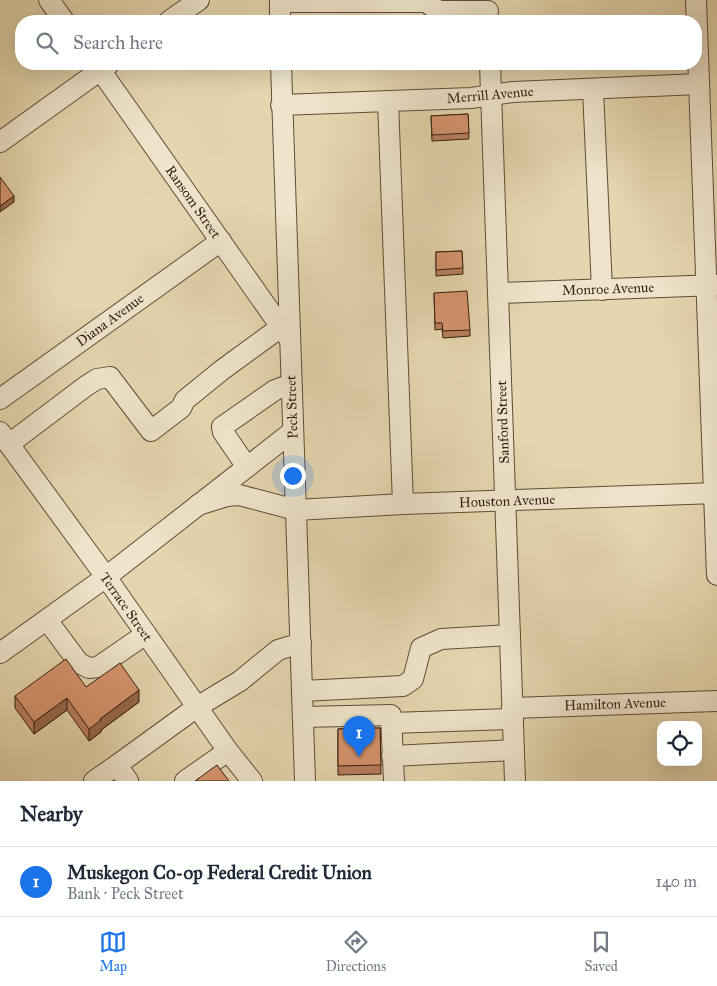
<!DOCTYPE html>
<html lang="en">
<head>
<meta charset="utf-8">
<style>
	body { margin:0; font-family:"IM FELL Great Primer",serif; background:#f2f2f3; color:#1f2937 }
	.controls { position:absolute; right:15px; bottom:15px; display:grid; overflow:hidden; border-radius:10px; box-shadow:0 5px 20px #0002 }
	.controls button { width:45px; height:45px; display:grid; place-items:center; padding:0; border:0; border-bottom:1px solid #e0e1e3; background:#fff; color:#1f2937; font:25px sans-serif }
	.you { position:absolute; left:292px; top:475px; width:18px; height:18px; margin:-12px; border:4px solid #fff; border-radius:50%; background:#1a73e8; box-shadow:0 0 0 8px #1a73e833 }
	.badge { display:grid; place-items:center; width:32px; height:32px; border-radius:50%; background:#1a73e8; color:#fff; font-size:16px; font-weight:700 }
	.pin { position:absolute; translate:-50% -41px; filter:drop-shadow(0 1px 2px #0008) }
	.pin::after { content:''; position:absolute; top:26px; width:18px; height:15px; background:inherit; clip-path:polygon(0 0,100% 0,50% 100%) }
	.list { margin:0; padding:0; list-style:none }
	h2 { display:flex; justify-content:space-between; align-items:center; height:65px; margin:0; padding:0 20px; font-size:21px }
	h2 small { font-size:16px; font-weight:400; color:#747a83 }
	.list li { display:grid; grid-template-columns:32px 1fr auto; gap:15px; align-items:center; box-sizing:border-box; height:70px; padding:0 20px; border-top:1px solid #e0e1e3 }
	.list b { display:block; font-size:19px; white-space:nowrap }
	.list p { margin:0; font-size:16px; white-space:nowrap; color:#747a83 }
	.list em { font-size:16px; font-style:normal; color:#747a83 }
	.icon { flex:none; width:28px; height:28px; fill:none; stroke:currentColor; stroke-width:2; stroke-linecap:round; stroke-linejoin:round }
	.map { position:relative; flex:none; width:717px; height:781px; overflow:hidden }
	.search { position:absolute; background:#fff; box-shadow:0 5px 20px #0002; left:15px; right:15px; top:15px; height:55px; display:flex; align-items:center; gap:12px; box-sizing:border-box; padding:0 18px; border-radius:20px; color:#747a83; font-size:19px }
	.sheet { height:135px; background:#fff }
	nav { display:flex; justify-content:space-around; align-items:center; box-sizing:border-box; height:70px; border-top:1px solid #e0e1e3; background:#fff; font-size:14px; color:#747a83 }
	nav a { display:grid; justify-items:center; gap:2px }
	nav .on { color:#1a73e8 }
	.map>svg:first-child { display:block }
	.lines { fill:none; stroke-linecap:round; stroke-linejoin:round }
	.minor-casing { stroke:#614b3b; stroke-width:22 }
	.minor { stroke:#eee4cb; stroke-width:20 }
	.wall { fill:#b87f5e; stroke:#351d14 }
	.shaded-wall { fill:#96684c; stroke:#351d14 }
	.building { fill:#d6946d; stroke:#351d14 }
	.labels { text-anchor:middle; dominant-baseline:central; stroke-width:5; stroke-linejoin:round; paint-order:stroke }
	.street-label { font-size:14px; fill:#351d14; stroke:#eee4cb }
</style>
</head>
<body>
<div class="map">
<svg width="717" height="781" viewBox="0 0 717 781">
	<rect width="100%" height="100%" fill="#e5d6af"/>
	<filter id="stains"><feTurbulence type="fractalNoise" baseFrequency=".004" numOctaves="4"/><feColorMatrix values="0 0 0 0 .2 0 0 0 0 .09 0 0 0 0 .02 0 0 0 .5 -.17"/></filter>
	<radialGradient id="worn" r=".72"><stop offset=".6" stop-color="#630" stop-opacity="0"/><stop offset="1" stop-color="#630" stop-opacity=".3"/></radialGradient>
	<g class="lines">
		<defs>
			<g id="minor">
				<path d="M49 0 64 21"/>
				<path d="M280 0V21"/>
				<path d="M696 0 717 575"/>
				<path d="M280 2H426L437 10 488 11"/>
				<path d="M169 21 199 0"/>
				<path d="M96 64 288 337"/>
				<path d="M281 64 305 781"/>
				<path d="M490 64 515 781"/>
				<path d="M593 89 602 290"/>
				<path d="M388 101 403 504"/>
				<path d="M281 105 471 98 513 92 699 84"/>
				<path d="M0 142 109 64"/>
				<path d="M499 293 717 285"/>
				<path d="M0 399 221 241"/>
				<path d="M0 432 106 577 228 751 252 781"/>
				<path d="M9 444 86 386 97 379 110 377 151 431 181 408 185 400 222 370 281 327"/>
				<path d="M247 467 223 432 222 427 275 390 291 384"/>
				<path d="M198 505 227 496 239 495 296 510 403 504 717 493"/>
				<path d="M47 620 79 663 89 668 98 667 146 634"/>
				<path d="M0 653 106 577 292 432"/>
				<path d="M302 691 403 686 413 679 421 648 441 639 510 635"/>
				<path d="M512 708 717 701"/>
				<path d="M303 717 391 715 394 781"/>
				<path d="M391 723 513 719"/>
				<path d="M392 756 514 750"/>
				<path d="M94 781 117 765"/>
				<path d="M128 781 117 765 197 707 240 681 278 650 301 643"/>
				<path d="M185 781 228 751"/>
			</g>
		</defs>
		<!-- minor casing -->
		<use href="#minor" class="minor-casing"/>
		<!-- minor -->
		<use href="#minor" class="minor"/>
	</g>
	<!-- wall -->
	<g class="wall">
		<path d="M468 114 469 139 432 141 431 116Z"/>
		<path d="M462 251 463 274 436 276V252Z"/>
		<path d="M434 293 470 330V336L443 338 442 329 435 330Z"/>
		<path d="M86 687 139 702 101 730V732L89 741 67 710 34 734 15 708V696Z"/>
		<path d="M380 728 381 774 338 775V729Z"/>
	</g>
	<!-- shaded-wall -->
	<g class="shaded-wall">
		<path d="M14 196V202L0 212V206Z"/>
		<path d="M139 690V702L101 730V732L89 741V729L100 719Z"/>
		<path d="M67 698V710L34 734V722Z"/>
	</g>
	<!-- building -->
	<g class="building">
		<path d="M468 114 469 133 432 135 431 116Z"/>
		<path d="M0 177 14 196 0 206Z"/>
		<path d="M462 251 463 268 436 270V252Z"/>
		<path d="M467 291 470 330 443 331 442 323H435L434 293Z"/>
		<path d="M66 659 86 687 120 663 139 690 100 719 101 720 89 729 67 698 34 722 15 696Z"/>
		<path d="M380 728 381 765 338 766V729Z"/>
		<path d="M217 765 229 781H195Z"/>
	</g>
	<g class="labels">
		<!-- street labels -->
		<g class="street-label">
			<text transform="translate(490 95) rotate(-5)">Merrill Avenue</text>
			<text transform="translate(193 202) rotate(55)">Ransom Street</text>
			<text transform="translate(608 289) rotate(-2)">Monroe Avenue</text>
			<text transform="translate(110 320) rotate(-36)">Diana Avenue</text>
			<text transform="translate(292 407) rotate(-92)">Peck Street</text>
			<text transform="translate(503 422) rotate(-92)">Sanford Street</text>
			<text transform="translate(507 501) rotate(-2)">Houston Avenue</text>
			<text transform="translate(126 607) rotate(55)">Terrace Street</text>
			<text transform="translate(615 704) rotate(-2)">Hamilton Avenue</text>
		</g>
	</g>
	<rect width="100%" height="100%" filter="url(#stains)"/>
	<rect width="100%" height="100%" fill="url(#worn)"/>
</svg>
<div class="controls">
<button><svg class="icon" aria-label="locate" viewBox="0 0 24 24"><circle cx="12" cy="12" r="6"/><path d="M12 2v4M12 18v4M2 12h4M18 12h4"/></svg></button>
</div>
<div class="you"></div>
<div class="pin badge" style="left:359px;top:757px">1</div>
<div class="search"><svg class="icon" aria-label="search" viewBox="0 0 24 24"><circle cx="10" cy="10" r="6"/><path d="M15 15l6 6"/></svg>Search here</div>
</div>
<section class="sheet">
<h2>Nearby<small></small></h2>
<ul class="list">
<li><span class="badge">1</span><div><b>Muskegon Co-op Federal Credit Union</b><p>Bank · Peck Street</p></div><em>140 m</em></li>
</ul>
</section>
<nav>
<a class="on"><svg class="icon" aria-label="map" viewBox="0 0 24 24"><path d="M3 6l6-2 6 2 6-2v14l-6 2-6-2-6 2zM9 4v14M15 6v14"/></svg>Map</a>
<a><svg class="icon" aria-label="directions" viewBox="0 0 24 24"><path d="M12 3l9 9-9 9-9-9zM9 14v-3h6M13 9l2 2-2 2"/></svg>Directions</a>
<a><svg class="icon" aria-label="saved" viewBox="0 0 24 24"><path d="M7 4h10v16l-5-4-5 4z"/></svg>Saved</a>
</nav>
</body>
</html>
